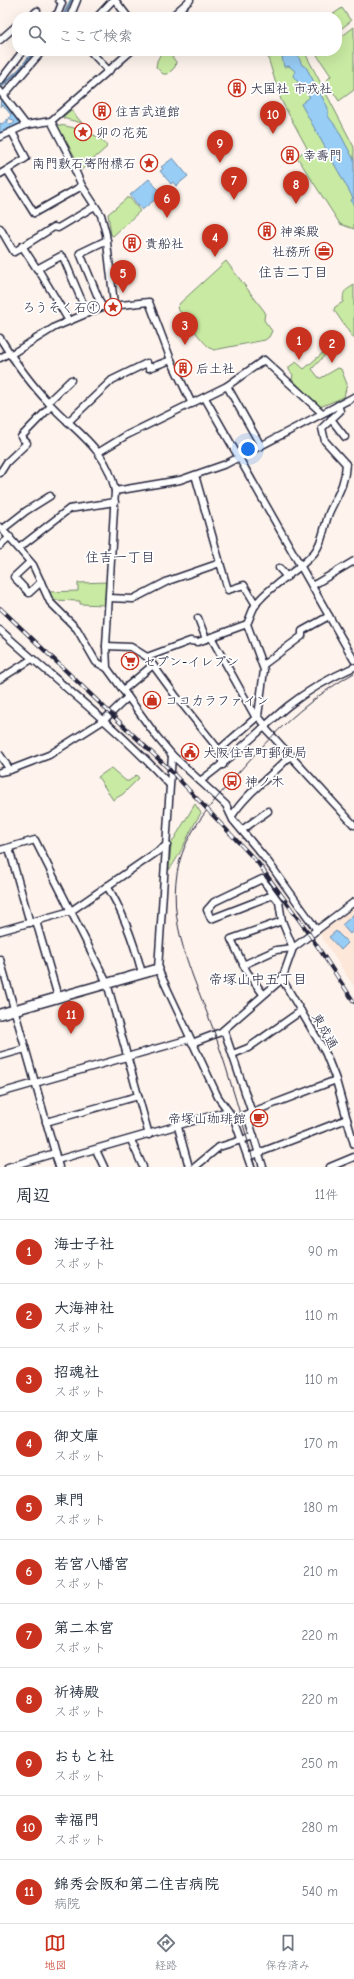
<!DOCTYPE html>
<html lang="ja">
<head>
<meta charset="utf-8">
<style>
	body { margin:0; font-family:"Comic Neue","Klee One",sans-serif; background:#f2f2f3; color:#1f2937 }
	.you { position:absolute; left:248px; top:449px; width:14px; height:14px; margin:-10px; border:3px solid #fff; border-radius:50%; background:#1a73e8; box-shadow:0 0 0 6px #1a73e833 }
	.badge { display:grid; place-items:center; width:26px; height:26px; border-radius:50%; background:#c8321e; color:#fff; font-size:13px; font-weight:700 }
	.pin { position:absolute; translate:-50% -33px; filter:drop-shadow(0 1px 2px #0008) }
	.pin::after { content:''; position:absolute; top:21px; width:14px; height:12px; background:inherit; clip-path:polygon(0 0,100% 0,50% 100%) }
	.list { margin:0; padding:0; list-style:none }
	h2 { display:flex; justify-content:space-between; align-items:center; height:52px; margin:0; padding:0 16px; font-size:17px }
	h2 small { font-size:13px; font-weight:400; color:#747a83 }
	.list li { display:grid; grid-template-columns:26px 1fr auto; gap:12px; align-items:center; box-sizing:border-box; height:64px; padding:0 16px; border-top:1px solid #e0e1e3 }
	.list b { display:block; font-size:15px; white-space:nowrap }
	.list p { margin:0; font-size:13px; white-space:nowrap; color:#747a83 }
	.list em { font-size:13px; font-style:normal; color:#747a83 }
	.icon { flex:none; width:22px; height:22px; fill:none; stroke:currentColor; stroke-width:2; stroke-linecap:round; stroke-linejoin:round }
	.map { position:relative; flex:none; width:354px; height:1167px; overflow:hidden }
	.search { position:absolute; background:#fff; box-shadow:0 4px 16px #0002; left:12px; right:12px; top:12px; height:44px; display:flex; align-items:center; gap:10px; box-sizing:border-box; padding:0 14px; border-radius:16px; color:#747a83; font-size:15px }
	.sheet { height:756px; background:#fff }
	nav { display:flex; justify-content:space-around; align-items:center; box-sizing:border-box; height:56px; border-top:1px solid #e0e1e3; background:#fff; font-size:11px; color:#747a83 }
	nav a { display:grid; justify-items:center; gap:2px }
	nav .on { color:#c8321e }
	.map>svg:first-child { display:block }
	.built { fill:#fce7d8 }
	.green { fill:#c8eaa2; stroke:#75866e }
	.water { fill:#98cdf6; stroke:#6989ab }
	.lines { fill:none; stroke-linecap:round; stroke-linejoin:round }
	.stream { stroke:#6989ab; stroke-width:2.5 }
	.street-casing { stroke:#22223b; stroke-width:9 }
	.secondary-casing { stroke:#22223b; stroke-width:12 }
	.street { stroke:#fff; stroke-width:6 }
	.secondary { stroke:#fff; stroke-width:9 }
	.tram { stroke:#22223b; stroke-width:1 }
	.rail-casing { stroke:#22223b; stroke-width:4 }
	.rail { stroke:#fff; stroke-width:2.5; stroke-dasharray:8; stroke-linecap:butt }
	.labels { text-anchor:middle; dominant-baseline:central; stroke-width:3.5; stroke-linejoin:round; paint-order:stroke }
	.poi-label { font-size:13px; fill:#22223b; stroke:#fff; text-anchor:start }
	.street-label { font-size:13px; fill:#22223b; stroke:#fff }
	.neighbourhood-label { font-size:14px; fill:#22223b; stroke:#fff }
</style>
</head>
<body>
<div class="map">
<svg width="354" height="1167" viewBox="0 0 354 1167">
	<rect width="100%" height="100%" fill="#fef4ed"/>
	<filter id="ink" filterUnits="userSpaceOnUse"><feTurbulence type="fractalNoise" baseFrequency=".025" numOctaves="2"/><feDisplacementMap in="SourceGraphic" scale="8" xChannelSelector="R" yChannelSelector="G"/><feConvolveMatrix kernelMatrix="1 2 1 2 8 2 1 2 1" color-interpolation-filters="sRGB"/></filter>
	<g filter="url(#ink)">
		<!-- built -->
		<path class="built" d="M354 906V987L319 933Z"/>
		<!-- green -->
		<g class="green">
			<path d="M342 8 351 21 337 32V17H329Z"/>
			<path d="M354 27V90L339 101 326 81 331 76 317 55 322 51H337V40Z"/>
			<path d="M162 51H168L176 62 175 67 168 74H163L156 67 157 61Z"/>
			<path d="M288 51H304L354 147V229L340 224 297 157 307 148 281 100 268 58Z"/>
			<path d="M71 110 82 123 66 119 63 117Z"/>
			<path d="M58 125C70 126 103 134 107 147L79 172 74 155 56 126Z"/>
			<path d="M127 198H130L140 211 113 236 111 235 108 214Z"/>
			<path d="M226 261 265 312 264 320 272 331 269 337 265 340 214 350C205 348 185 317 177 308L180 303Z"/>
			<path d="M354 285V338H353L334 310 335 307 343 302C344 290 342 293 354 285Z"/>
			<path d="M324 352 325 355 312 369 319 378H321L338 368 341 369 347 384 344 397 320 407 292 379 293 375 289 370V367L296 362 304 369Z"/>
			<path d="M108 582 105 605 80 604V601L52 600 48 592 78 591V583Z"/>
			<path d="M111 768 126 781H129L136 775 139 778 123 794 113 800 98 777Z"/>
			<path d="M195 804 201 813C189 831 182 853 169 870L171 844Z"/>
		</g>
		<!-- water -->
		<g class="water">
			<path d="M294 51H296L302 65 306 67 328 108V116L337 128 354 160V206L351 200 353 198 301 104 310 97 293 76 295 71 289 66 284 67 282 57Z"/>
			<path d="M1 98 21 123 0 134V123L2 124 8 119 9 120 7 122 11 125 15 122 9 118 11 115 3 105 0 107Z"/>
			<path d="M173 158 188 176 176 186 173 182 171 184 160 171 163 169 161 167Z"/>
			<path d="M149 179 162 194 142 210 130 195Z"/>
			<path d="M354 914V930L350 934 342 925Z"/>
			<path d="M336 931 348 943 341 950 329 937Z"/>
		</g>
		<g class="lines">
			<!-- stream -->
			<g class="stream">
				<path d="M63 17 71 0"/>
				<path d="M0 88 20 69 34 51"/>
			</g>
			<defs>
				<g id="street">
					<path d="M115 0 128 17"/>
					<path d="M30 17 37 11"/>
					<path d="M53 17 58 13 62 3 59 0"/>
					<path d="M70 17 77 0"/>
					<path d="M97 17 113 0"/>
					<path d="M171 17 190 0"/>
					<path d="M0 40 17 25"/>
					<path d="M90 51 109 71"/>
					<path d="M0 81 23 51"/>
					<path d="M0 91 26 125"/>
					<path d="M4 95 42 51"/>
					<path d="M51 121 67 152 82 186 101 215 106 234 114 304"/>
					<path d="M0 137 26 125 51 121 131 51"/>
					<path d="M7 170 26 158 12 132"/>
					<path d="M0 174 7 170 34 213 82 186"/>
					<path d="M0 228 14 252 54 227 58 228 95 206"/>
					<path d="M22 246 37 269 61 256 64 259 87 313"/>
					<path d="M38 269 69 321"/>
					<path d="M102 307 80 253 107 240"/>
					<path d="M0 338C15 362 28 381 48 402 75 432 107 448 115 491L180 480 226 464 354 397"/>
					<path d="M10 355 55 327 102 307 149 302 171 360 192 404"/>
					<path d="M0 358 9 353"/>
					<path d="M227 386 261 446"/>
					<path d="M205 398 354 660"/>
					<path d="M48 402 71 380"/>
					<path d="M331 419 345 437"/>
					<path d="M68 422 112 380 147 363 149 368 171 360"/>
					<path d="M99 452 127 435 227 386 264 360 322 413"/>
					<path d="M0 473 7 462 27 443 21 437 51 406"/>
					<path d="M115 491 106 646 107 668 157 737 172 755 226 805 233 820 269 863 317 930"/>
					<path d="M0 527 33 565 50 602 77 629 96 662 107 668"/>
					<path d="M3 529 26 511 50 496"/>
					<path d="M0 546 10 537"/>
					<path d="M19 548 69 509 115 502"/>
					<path d="M30 562 14 577 29 593 41 582"/>
					<path d="M220 563 228 590 244 585 256 605"/>
					<path d="M279 568 287 577"/>
					<path d="M312 586 354 561"/>
					<path d="M109 598 133 599 168 581 220 563 195 475"/>
					<path d="M198 618 206 639"/>
					<path d="M0 630C56 681 117 727 169 784"/>
					<path d="M211 637 256 718"/>
					<path d="M106 646 131 647 147 657 190 641 198 642 247 624"/>
					<path d="M147 657 175 695 219 750 223 765"/>
					<path d="M263 665 302 636V631L329 616"/>
					<path d="M0 679 32 659"/>
					<path d="M123 690 153 665"/>
					<path d="M266 726 258 716 264 670 247 624C250 618 252 610 256 604 272 583 297 573 314 553 323 542 324 526 329 513 337 495 345 485 346 464L325 441 322 428 340 411 338 405"/>
					<path d="M265 728 354 825"/>
					<path d="M219 750 258 716"/>
					<path d="M0 755 10 770"/>
					<path d="M172 755 158 969 218 1097 234 1119 251 1167"/>
					<path d="M0 772 10 770 49 755 104 720 128 697"/>
					<path d="M200 781C232 759 258 731 288 706 308 690 332 677 354 667"/>
					<path d="M232 816C247 792 272 776 291 755"/>
					<path d="M242 830 268 811"/>
					<path d="M9 848 30 923"/>
					<path d="M0 850 35 840 107 983 149 1135"/>
					<path d="M107 886C124 913 134 943 142 973"/>
					<path d="M36 921 58 997"/>
					<path d="M0 931 71 911 167 845"/>
					<path d="M0 959 59 1167"/>
					<path d="M243 965 276 950 293 948 354 902"/>
					<path d="M282 979 325 1052 335 1077 354 1144"/>
					<path d="M263 994 247 972 231 939 282 921"/>
					<path d="M224 1030 252 1113"/>
					<path d="M192 1043 221 1032 282 979 293 948 282 921 279 902 262 879 214 902 207 910 211 919 273 895"/>
					<path d="M233 1054 248 1048 301 1011"/>
					<path d="M0 1056 25 1049"/>
					<path d="M0 1093 190 1039"/>
					<path d="M247 1115 263 1167"/>
					<path d="M234 1119 336 1080"/>
					<path d="M46 1122 138 1096"/>
					<path d="M178 1127 189 1167"/>
					<path d="M131 1140 143 1167"/>
					<path d="M96 1150 104 1167"/>
					<path d="M248 1157 347 1119"/>
					<path d="M57 1160 228 1111"/>
					<path d="M8 1167 55 1153"/>
					<path d="M195 1167 219 1147 254 1136"/>
					<path d="M330 1167 354 1157"/>
				</g>
				<path id="secondary" d="M0 1014 158 969"/>
			</defs>
			<!-- street casing -->
			<use href="#street" class="street-casing"/>
			<!-- secondary casing -->
			<use href="#secondary" class="secondary-casing"/>
			<!-- street -->
			<use href="#street" class="street"/>
			<!-- secondary -->
			<use href="#secondary" class="secondary"/>
			<!-- tram -->
			<path class="tram" d="M255 1167C243 1123 230 1078 215 1034 195 978 163 921 180 860 190 826 216 799 238 773 275 731 306 701 354 673"/>
			<defs>
				<path id="rail" d="M0 608 170 770 258 863 310 935 354 1002"/>
			</defs>
			<!-- rail casing -->
			<use href="#rail" class="rail-casing"/>
			<!-- rail -->
			<use href="#rail" class="rail"/>
		</g>
	</g>
	<!-- icons -->
	<defs>
		<symbol id="building-ring" viewBox="-11 -11 22 22"><circle r="9.5" fill="#fff" stroke="#c8321e" stroke-width="1.5"/><path d="M-4-6H4V6H1V3H-1V6H-4ZM-2.5-4.3h1.7v1.8h-1.7ZM.8-4.3h1.7v1.8H.8ZM-2.5-1h1.7V.8h-1.7ZM.8-1h1.7V.8H.8Z" fill="#c8321e"/></symbol>
		<symbol id="sight-ring" viewBox="-11 -11 22 22"><circle r="9.5" fill="#fff" stroke="#c8321e" stroke-width="1.5"/><path d="M0-6L1.8-2.2L6-1.7L2.9 1.2L3.7 5.4L0 3.3L-3.7 5.4L-2.9 1.2L-6-1.7L-1.8-2.2Z" fill="#c8321e"/></symbol>
		<symbol id="office-ring" viewBox="-11 -11 22 22"><circle r="9.5" fill="#fff" stroke="#c8321e" stroke-width="1.5"/><path d="M-6-3h4V-5.5h4V-3h4V5H-6ZM-1-4.5V-3h2v-1.5ZM-6 0V1H6V0Z" fill="#c8321e"/></symbol>
		<symbol id="supermarket-ring" viewBox="-11 -11 22 22"><circle r="9.5" fill="#fff" stroke="#c8321e" stroke-width="1.5"/><path d="M-6-5.5h2.5l.6 2H6L4.5 2H-2.5L-4.4-4H-6ZM-1.5 3.2a1.3 1.3 0 1 0 .1 0ZM3 3.2a1.3 1.3 0 1 0 .1 0Z" fill="#c8321e"/></symbol>
		<symbol id="shop-ring" viewBox="-11 -11 22 22"><circle r="9.5" fill="#fff" stroke="#c8321e" stroke-width="1.5"/><path d="M-5-2.5h2.3a2.7 3.5 0 0 1 5.4 0H5L5.5 6h-11ZM-1.5-2.5h3a1.5 2.3 0 0 0-3 0Z" fill="#c8321e"/></symbol>
		<symbol id="civic-ring" viewBox="-11 -11 22 22"><circle r="9.5" fill="#fff" stroke="#c8321e" stroke-width="1.5"/><path d="M-.6-6.5H3V-4.5H.6V-3L4-1V1h2V6H-6V1h2V-1L-.6-3ZM-1.2 2.5V6h2.4V2.5Z" fill="#c8321e"/></symbol>
		<symbol id="bus-ring" viewBox="-11 -11 22 22"><circle r="9.5" fill="#fff" stroke="#c8321e" stroke-width="1.5"/><path d="M-5-6H5V4H4V6H2V4H-2V6H-4V4H-5ZM-3.5-4V0h7V-4ZM-3.5 1.2v1.5H-2V1.2ZM2 1.2v1.5H3.5V1.2Z" fill="#c8321e"/></symbol>
		<symbol id="cafe-ring" viewBox="-11 -11 22 22"><circle r="9.5" fill="#fff" stroke="#c8321e" stroke-width="1.5"/><path d="M-5.5-4.5H6V0H3Q3 3.5 0 3.5H-2.5Q-5.5 3.5-5.5 0ZM3-3.2v2h1.7v-2ZM-6 4.5H4V6H-6Z" fill="#c8321e"/></symbol>
	</defs>
	<g fill-rule="evenodd">
		<use href="#building-ring" x="227" y="78" width="20" height="20"/>
		<use href="#building-ring" x="92" y="101" width="20" height="20"/>
		<use href="#sight-ring" x="73" y="122" width="20" height="20"/>
		<use href="#building-ring" x="280" y="145" width="20" height="20"/>
		<use href="#sight-ring" x="139" y="153" width="20" height="20"/>
		<use href="#building-ring" x="257" y="221" width="20" height="20"/>
		<use href="#building-ring" x="122" y="233" width="20" height="20"/>
		<use href="#office-ring" x="314" y="241" width="20" height="20"/>
		<use href="#sight-ring" x="103" y="297" width="20" height="20"/>
		<use href="#building-ring" x="173" y="358" width="20" height="20"/>
		<use href="#supermarket-ring" x="120" y="651" width="20" height="20"/>
		<use href="#shop-ring" x="142" y="690" width="20" height="20"/>
		<use href="#civic-ring" x="180" y="742" width="20" height="20"/>
		<use href="#bus-ring" x="222" y="771" width="20" height="20"/>
		<use href="#cafe-ring" x="249" y="1108" width="20" height="20"/>
	</g>
	<g class="labels">
		<!-- poi labels -->
		<g class="poi-label">
			<text x="250" y="88">大国社 市戎社</text>
			<text x="115" y="111">住吉武道館</text>
			<text x="96" y="132">卯の花苑</text>
			<text x="303" y="155">幸壽門</text>
			<text x="136" y="163" text-anchor="end">南門敷石寄附標石</text>
			<text x="280" y="231">神楽殿</text>
			<text x="145" y="243">貴船社</text>
			<text x="311" y="251" text-anchor="end">社務所</text>
			<text x="100" y="307" text-anchor="end">ろうそく石①</text>
			<text x="196" y="368">后土社</text>
			<text x="143" y="661">セブン-イレブン</text>
			<text x="165" y="700">ココカラファイン</text>
			<text x="203" y="752">大阪住吉町郵便局</text>
			<text x="245" y="781">神ノ木</text>
			<text x="246" y="1118" text-anchor="end">帝塚山珈琲館</text>
		</g>
		<!-- street labels -->
		<g class="street-label">
			<text transform="translate(325 1031) rotate(61)">東成通</text>
		</g>
		<!-- neighbourhood labels -->
		<g class="neighbourhood-label">
			<text x="293" y="272">住吉二丁目</text>
			<text x="120" y="557">住吉一丁目</text>
			<text x="258" y="979">帝塚山中五丁目</text>
		</g>
	</g>
</svg>
<div class="you"></div>
<div class="pin badge" style="left:299px;top:360px">1</div>
<div class="pin badge" style="left:332px;top:363px">2</div>
<div class="pin badge" style="left:185px;top:345px">3</div>
<div class="pin badge" style="left:215px;top:257px">4</div>
<div class="pin badge" style="left:123px;top:293px">5</div>
<div class="pin badge" style="left:167px;top:218px">6</div>
<div class="pin badge" style="left:234px;top:200px">7</div>
<div class="pin badge" style="left:296px;top:204px">8</div>
<div class="pin badge" style="left:220px;top:163px">9</div>
<div class="pin badge" style="left:273px;top:134px">10</div>
<div class="pin badge" style="left:71px;top:1034px">11</div>
<div class="search"><svg class="icon" aria-label="search" viewBox="0 0 24 24"><circle cx="10" cy="10" r="6"/><path d="M15 15l6 6"/></svg>ここで検索</div>
</div>
<section class="sheet">
<h2>周辺<small>11件</small></h2>
<ul class="list">
<li><span class="badge">1</span><div><b>海士子社</b><p>スポット</p></div><em>90 m</em></li>
<li><span class="badge">2</span><div><b>大海神社</b><p>スポット</p></div><em>110 m</em></li>
<li><span class="badge">3</span><div><b>招魂社</b><p>スポット</p></div><em>110 m</em></li>
<li><span class="badge">4</span><div><b>御文庫</b><p>スポット</p></div><em>170 m</em></li>
<li><span class="badge">5</span><div><b>東門</b><p>スポット</p></div><em>180 m</em></li>
<li><span class="badge">6</span><div><b>若宮八幡宮</b><p>スポット</p></div><em>210 m</em></li>
<li><span class="badge">7</span><div><b>第二本宮</b><p>スポット</p></div><em>220 m</em></li>
<li><span class="badge">8</span><div><b>祈祷殿</b><p>スポット</p></div><em>220 m</em></li>
<li><span class="badge">9</span><div><b>おもと社</b><p>スポット</p></div><em>250 m</em></li>
<li><span class="badge">10</span><div><b>幸福門</b><p>スポット</p></div><em>280 m</em></li>
<li><span class="badge">11</span><div><b>錦秀会阪和第二住吉病院</b><p>病院</p></div><em>540 m</em></li>
</ul>
</section>
<nav>
<a class="on"><svg class="icon" aria-label="map" viewBox="0 0 24 24"><path d="M3 6l6-2 6 2 6-2v14l-6 2-6-2-6 2zM9 4v14M15 6v14"/></svg>地図</a>
<a><svg class="icon" aria-label="directions" viewBox="0 0 24 24"><path d="M12 3l9 9-9 9-9-9zM9 14v-3h6M13 9l2 2-2 2"/></svg>経路</a>
<a><svg class="icon" aria-label="saved" viewBox="0 0 24 24"><path d="M7 4h10v16l-5-4-5 4z"/></svg>保存済み</a>
</nav>
</body>
</html>
